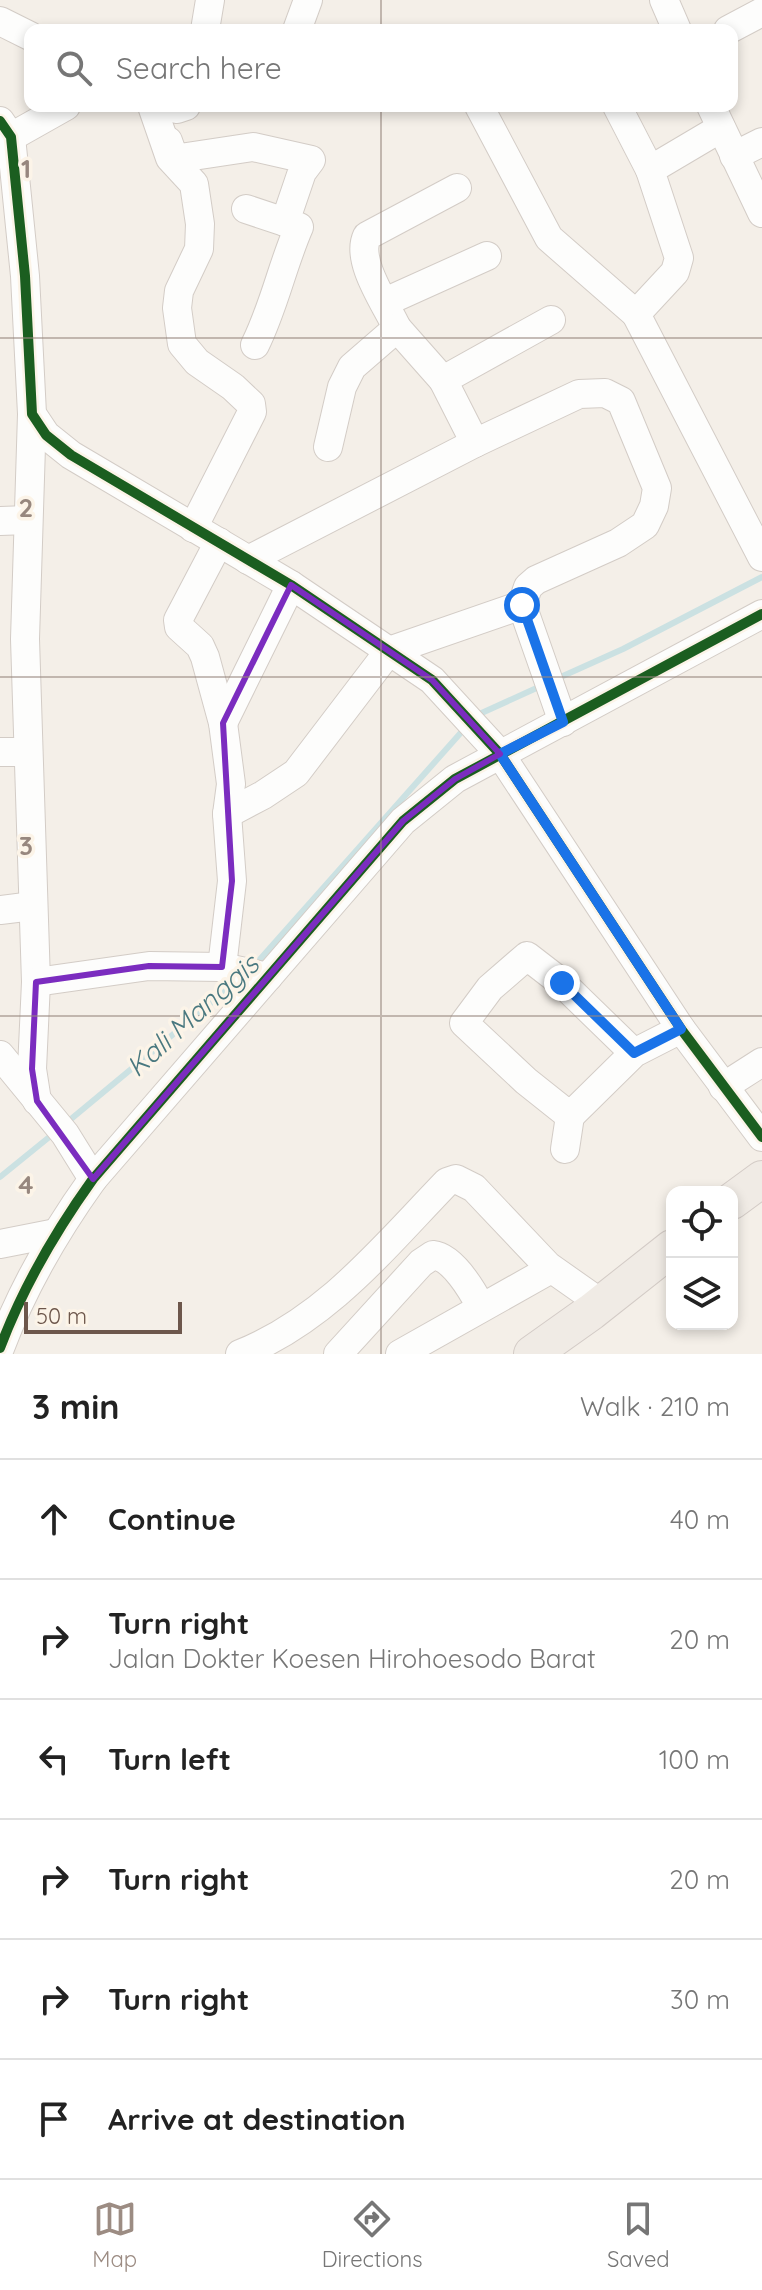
<!DOCTYPE html>
<html lang="en">
<head>
<meta charset="utf-8">
<style>
	body { margin:0; font-family:Quicksand,sans-serif; background:#f6f6f6; color:#222 }
	.controls { position:absolute; right:24px; bottom:24px; display:grid; overflow:hidden; border-radius:16px; box-shadow:0 4px 12px #0003 }
	.controls button { width:72px; height:72px; display:grid; place-items:center; padding:0; border:0; border-bottom:2px solid #e0e0e0; background:#fff; color:#222; font:40px sans-serif }
	.scale { position:absolute; left:24px; bottom:20px; width:158px; box-sizing:border-box; padding-left:8px; border:4px solid #6d574c; border-top:0; font-size:22px; line-height:28px; white-space:nowrap; color:#6d574c; -webkit-text-stroke:6px #fcf4e8; paint-order:stroke }
	.stop { position:absolute; width:24px; height:24px; margin:-18px; border:6px solid #1a73e8; border-radius:50%; background:#fff }
	.stop.end { background:#1a73e8; border-color:#fff; box-shadow:0 2px 8px #0008 }
	.list { margin:0; padding:0; list-style:none }
	h2 { display:flex; justify-content:space-between; align-items:center; height:104px; margin:0; padding:0 32px; font-size:34px }
	h2 small { font-size:26px; font-weight:400; color:#767676 }
	.list li { display:grid; grid-template-columns:52px 1fr auto; gap:24px; align-items:center; box-sizing:border-box; height:120px; padding:0 32px; border-top:2px solid #e0e0e0 }
	.list b { display:block; font-size:30px; white-space:nowrap }
	.list p { margin:0; font-size:26px; white-space:nowrap; color:#767676 }
	.list em { font-size:26px; font-style:normal; color:#767676 }
	.icon { flex:none; width:44px; height:44px; fill:none; stroke:currentColor; stroke-width:2; stroke-linecap:round; stroke-linejoin:round }
	.map { position:relative; flex:none; width:762px; height:1354px; overflow:hidden }
	.search { position:absolute; background:#fff; box-shadow:0 4px 12px #0003; left:24px; right:24px; top:24px; height:88px; display:flex; align-items:center; gap:20px; box-sizing:border-box; padding:0 28px; border-radius:16px; color:#767676; font-size:30px }
	.sheet { height:824px; background:#fff }
	nav { display:flex; justify-content:space-around; align-items:center; box-sizing:border-box; height:112px; border-top:2px solid #e0e0e0; background:#fff; font-size:22px; color:#767676 }
	nav a { display:grid; justify-items:center; gap:4px }
	nav .on { color:#9c8c83 }
	.map>svg:first-child { display:block }
	.lines { fill:none; stroke-linecap:round; stroke-linejoin:round }
	.stream { stroke:#cbe1e2; stroke-width:6 }
	.minor-casing { stroke:#d3ccc6; stroke-width:30 }
	.major-casing { stroke:#d3cbc6; stroke-width:38 }
	.minor { stroke:#fdfdfc; stroke-width:28 }
	.major { stroke:#f0ebe5; stroke-width:36 }
	.cycleway-casing { stroke:#fcf4e8; stroke-width:15 }
	.cycleway { stroke:#1b5e20; stroke-width:10 }
	.route { stroke:#1a73e8; stroke-width:10 }
	.marked { fill:none; stroke:#7b2cbf; stroke-width:6; stroke-linejoin:round }
	.grid { fill:none; stroke:#97877e; stroke-width:2; stroke-opacity:0.55 }
	.labels { text-anchor:middle; dominant-baseline:central; stroke-width:7; stroke-linejoin:round; paint-order:stroke }
	.water-label { font-size:28px; font-style:italic; fill:#49787f; stroke:#fcf4e8 }
	.grid-label { font-size:26px; text-anchor:middle; font-weight:bold; fill:#97877e; stroke:#fcf4e8; stroke-width:7; stroke-linejoin:round; paint-order:stroke }
</style>
</head>
<body>
<div class="map">
<svg width="762" height="1354" viewBox="0 0 762 1354">
	<rect width="100%" height="100%" fill="#f4efe8"/>
	<g class="lines">
		<!-- stream -->
		<g class="stream">
			<path d="M554 680 623 649 762 577"/>
			<path d="M475 716 541 686"/>
			<path d="M255 965 465 728"/>
			<path d="M65 1124 241 978"/>
			<path d="M0 1177 53 1134"/>
		</g>
		<defs>
			<g id="minor">
				<path d="M664 0 677 30"/>
				<path d="M0 21 30 36"/>
				<path d="M205 30 210 0"/>
				<path d="M297 30 308 0"/>
				<path d="M728 30 762 12"/>
				<path d="M152 106 170 158 194 184 200 224 199 249 179 291 177 308 182 344 197 362 233 387 251 404 252 412 193 528"/>
				<path d="M161 106 177 109 186 106"/>
				<path d="M479 106 549 238 636 314"/>
				<path d="M617 106 650 170"/>
				<path d="M711 106 762 213"/>
				<path d="M0 121 11 137 25 276 32 414 46 435 71 455 291 585 432 680 500 754 681 1029 762 1137"/>
				<path d="M721 128 650 170 679 258 675 272 636 314 762 557"/>
				<path d="M11 137 66 106"/>
				<path d="M168 141 173 155 180 158 253 147 311 160 302 172 285 222 299 227C282 266 274 307 255 345"/>
				<path d="M734 156 762 142"/>
				<path d="M246 209 285 222"/>
				<path d="M385 302 487 256"/>
				<path d="M397 328C386 304 355 261 367 236L457 188"/>
				<path d="M32 414 25 639 36 982 32 1069 37 1101"/>
				<path d="M475 443 443 380 551 320"/>
				<path d="M328 447 342 387 352 367 397 328 443 380"/>
				<path d="M0 521 28 520"/>
				<path d="M219 542 178 620 179 627 200 646 205 657 223 723 231 784 227 814 232 881 222 967"/>
				<path d="M248 560 475 443 579 394 605 393 621 401 657 488 654 506 645 525 618 543 536 580 528 587 522 605 563 722"/>
				<path d="M223 723 291 585"/>
				<path d="M0 752H28"/>
				<path d="M227 814 263 795 296 773 389 651 522 605"/>
				<path d="M0 910 33 906"/>
				<path d="M36 982 149 966 222 967 268 977"/>
				<path d="M634 1053 570 1116 526 1081 464 1023 490 988 527 956 562 983 634 1053 681 1029"/>
				<path d="M0 1055 65 1134 93 1179"/>
				<path d="M723 1087 762 1062"/>
				<path d="M565 1149 570 1116"/>
				<path d="M0 1244 56 1233"/>
				<path d="M0 1348C23 1287 55 1232 93 1179L403 821 455 779 762 614"/>
				<path d="M240 1354C327 1319 384 1247 447 1182L456 1179 474 1188 548 1266 602 1304"/>
				<path d="M338 1354 421 1263 433 1255C453 1257 472 1290 481 1307"/>
				<path d="M400 1354 551 1269"/>
			</g>
			<g id="major">
				<path d="M732 1201 762 1179"/>
				<path d="M532 1354 591 1312 672 1248"/>
			</g>
		</defs>
		<!-- minor casing -->
		<use href="#minor" class="minor-casing"/>
		<!-- major casing -->
		<use href="#major" class="major-casing"/>
		<!-- minor -->
		<use href="#minor" class="minor"/>
		<!-- major -->
		<use href="#major" class="major"/>
		<defs>
			<g id="cycleway">
				<path d="M0 121 11 137 25 276 32 414 46 435 71 455 291 585 432 680 500 754 681 1029 762 1137"/>
				<path d="M0 1348C23 1287 55 1232 93 1179L403 821 455 779 762 614"/>
			</g>
		</defs>
		<!-- cycleway casing -->
		<use href="#cycleway" class="cycleway-casing"/>
		<!-- cycleway -->
		<use href="#cycleway" class="cycleway"/>
	</g>
	<g class="lines">
		<!-- route -->
		<path class="route" d="M522 605 563 722 500 754 681 1029 634 1053 562 983"/>
	</g>
	<!-- marked area -->
	<path class="marked" d="M291 585 432 680 500 754 455 779 403 821 93 1179 37 1101 32 1069 36 982 149 966 222 967 232 881 223 723Z"/>
	<!-- grid -->
	<path class="grid" d="M381 0V30M381 106V1354M0 338H762M0 677H762M0 1016H762"/>
	<g class="labels">
		<!-- water labels -->
		<g class="water-label">
			<text transform="translate(192 1015) rotate(-42)">Kali Manggis</text>
		</g>
	</g>
	<g class="grid-label">
		<text x="26" y="178">1</text>
		<text x="26" y="517">2</text>
		<text x="26" y="855">3</text>
		<text x="26" y="1194">4</text>
	</g>
</svg>
<div class="controls">
<button><svg class="icon" aria-label="locate" viewBox="0 0 24 24"><circle cx="12" cy="12" r="6"/><path d="M12 2v4M12 18v4M2 12h4M18 12h4"/></svg></button>
<button><svg class="icon" aria-label="layers" viewBox="0 0 24 24"><path d="M12 4l9 5-9 5-9-5zM3 14l9 5 9-5"/></svg></button>
</div>
<div class="scale">50 m</div>
<div class="stop" style="left:522px;top:605px"></div>
<div class="stop end" style="left:562px;top:983px"></div>
<div class="search"><svg class="icon" aria-label="search" viewBox="0 0 24 24"><circle cx="10" cy="10" r="6"/><path d="M15 15l6 6"/></svg>Search here</div>
</div>
<section class="sheet">
<h2>3 min<small>Walk · 210 m</small></h2>
<ul class="list">
<li><svg class="icon" aria-label="ahead" viewBox="0 0 24 24"><path d="M12 20V5M6 11l6-6 6 6"/></svg><div><b>Continue</b></div><em>40 m</em></li>
<li><svg class="icon" aria-label="right" viewBox="0 0 24 24"><path d="M7 20v-9h11M14 6l5 5-5 5"/></svg><div><b>Turn right</b><p>Jalan Dokter Koesen Hirohoesodo Barat</p></div><em>20 m</em></li>
<li><svg class="icon" aria-label="left" viewBox="0 0 24 24"><path d="M17 20v-9H6M10 6l-5 5 5 5"/></svg><div><b>Turn left</b></div><em>100 m</em></li>
<li><svg class="icon" aria-label="right" viewBox="0 0 24 24"><path d="M7 20v-9h11M14 6l5 5-5 5"/></svg><div><b>Turn right</b></div><em>20 m</em></li>
<li><svg class="icon" aria-label="right" viewBox="0 0 24 24"><path d="M7 20v-9h11M14 6l5 5-5 5"/></svg><div><b>Turn right</b></div><em>30 m</em></li>
<li><svg class="icon" aria-label="arrive" viewBox="0 0 24 24"><path d="M6 21V4h12l-3 4 3 4H6"/></svg><div><b>Arrive at destination</b></div></li>
</ul>
</section>
<nav>
<a class="on"><svg class="icon" aria-label="map" viewBox="0 0 24 24"><path d="M3 6l6-2 6 2 6-2v14l-6 2-6-2-6 2zM9 4v14M15 6v14"/></svg>Map</a>
<a><svg class="icon" aria-label="directions" viewBox="0 0 24 24"><path d="M12 3l9 9-9 9-9-9zM9 14v-3h6M13 9l2 2-2 2"/></svg>Directions</a>
<a><svg class="icon" aria-label="saved" viewBox="0 0 24 24"><path d="M7 4h10v16l-5-4-5 4z"/></svg>Saved</a>
</nav>
</body>
</html>
